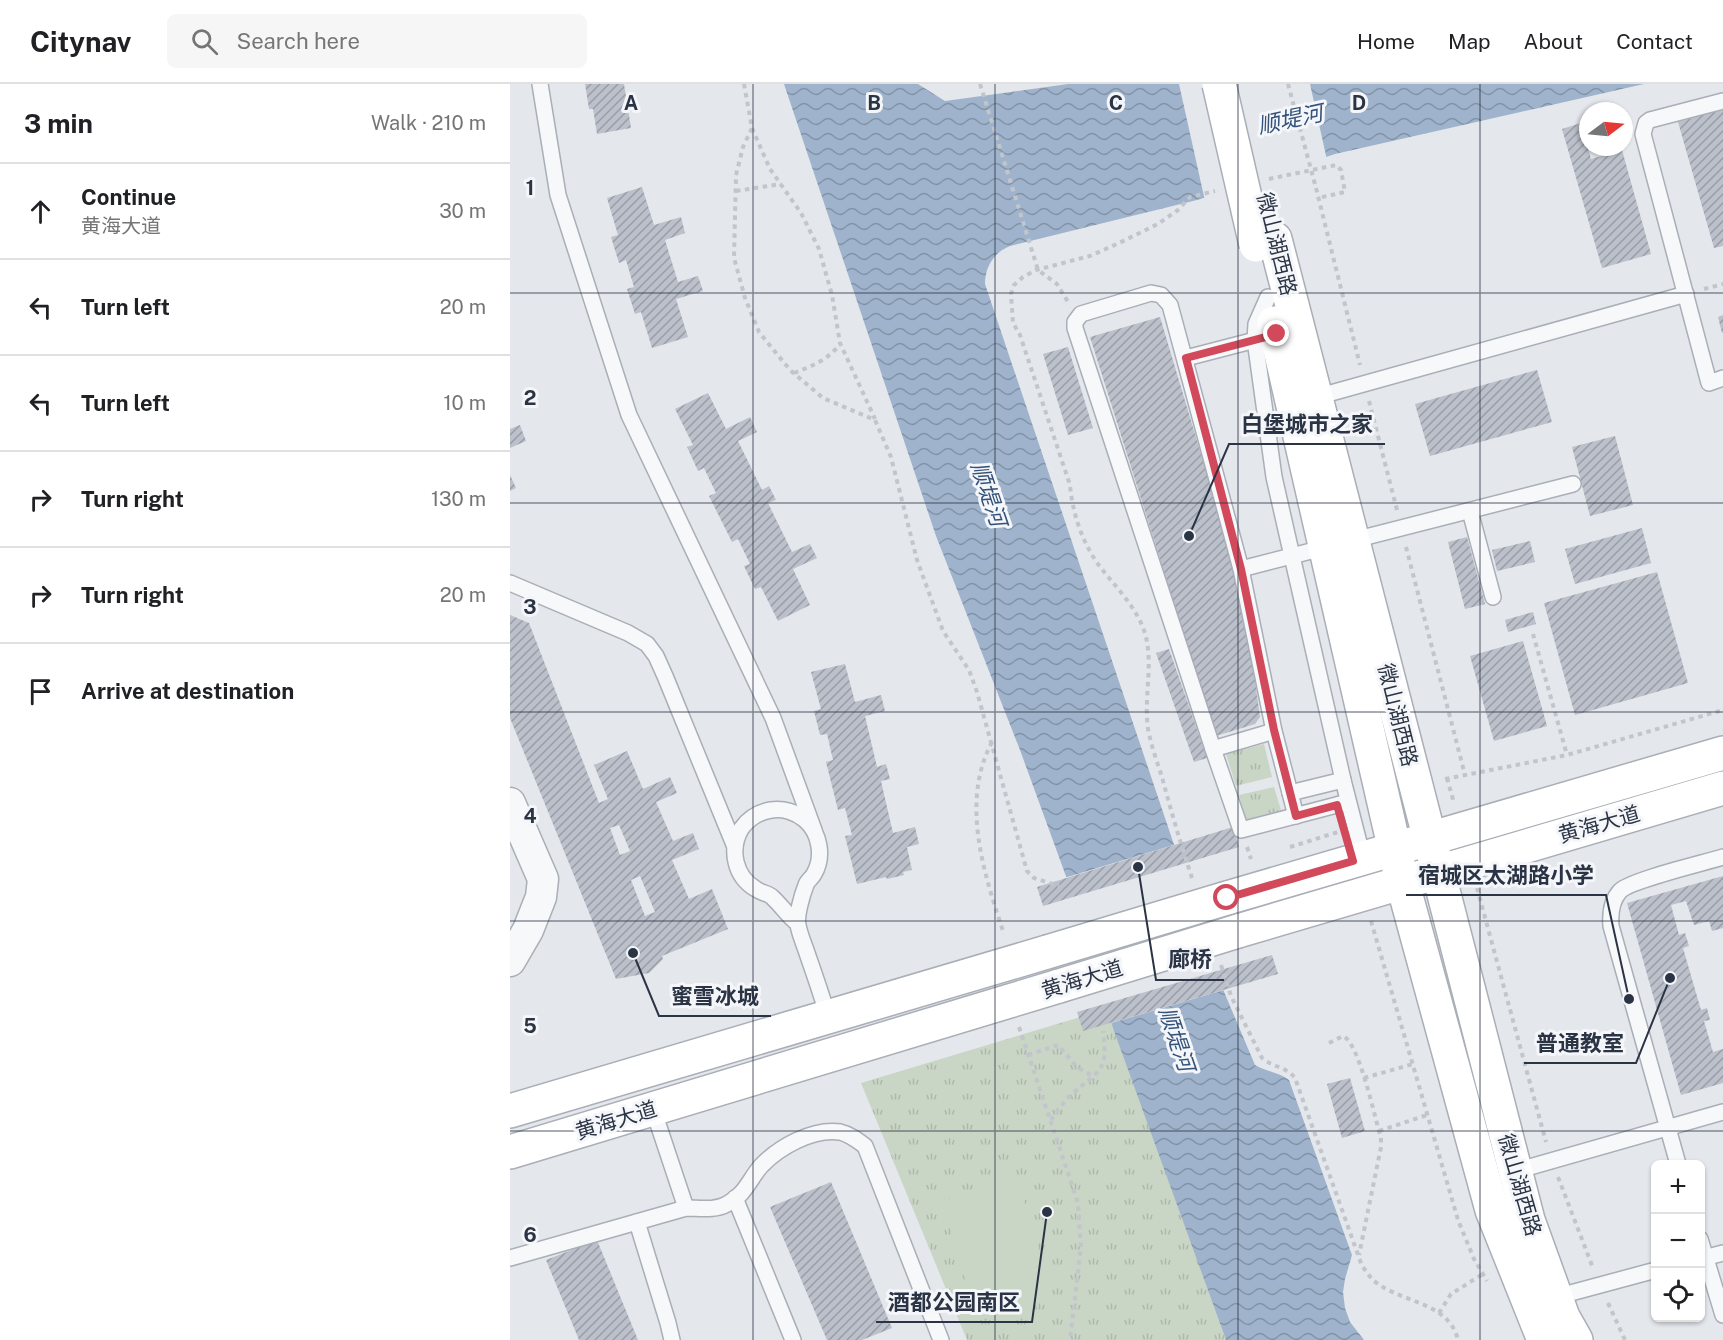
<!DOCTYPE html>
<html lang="en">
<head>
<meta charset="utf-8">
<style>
	body { margin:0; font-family:"Public Sans","Noto Sans SC",sans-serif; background:#f6f6f6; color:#202124 }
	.controls { position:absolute; right:18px; bottom:18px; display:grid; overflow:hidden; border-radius:9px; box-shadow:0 2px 4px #0004 }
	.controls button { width:54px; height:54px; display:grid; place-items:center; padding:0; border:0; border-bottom:2px solid #e0e0e0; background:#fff; color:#202124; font:30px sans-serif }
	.compass { position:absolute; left:1069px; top:18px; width:54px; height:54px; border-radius:50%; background:#fff; box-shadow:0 2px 4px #0004; rotate:74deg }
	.stop { position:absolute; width:18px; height:18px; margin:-14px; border:4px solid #d1495b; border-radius:50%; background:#fff }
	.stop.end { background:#d1495b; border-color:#fff; box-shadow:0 2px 6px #0008 }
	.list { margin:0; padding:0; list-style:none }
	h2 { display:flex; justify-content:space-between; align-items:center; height:78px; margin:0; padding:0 24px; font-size:26px }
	h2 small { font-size:20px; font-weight:400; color:#757577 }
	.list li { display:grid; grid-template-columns:39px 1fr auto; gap:18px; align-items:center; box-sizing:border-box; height:96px; padding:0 24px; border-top:2px solid #e0e0e0 }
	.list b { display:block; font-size:22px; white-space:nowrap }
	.list p { margin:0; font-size:20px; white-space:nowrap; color:#757577 }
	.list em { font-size:20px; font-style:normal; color:#757577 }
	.icon { flex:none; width:33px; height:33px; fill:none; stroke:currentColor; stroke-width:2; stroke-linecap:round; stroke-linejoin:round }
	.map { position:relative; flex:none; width:1213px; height:1256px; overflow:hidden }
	header { display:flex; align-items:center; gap:36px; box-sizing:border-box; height:84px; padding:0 30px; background:#fff; border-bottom:2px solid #e0e0e0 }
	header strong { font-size:28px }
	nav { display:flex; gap:33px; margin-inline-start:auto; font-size:21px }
	.search { width:420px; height:54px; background:#f6f6f6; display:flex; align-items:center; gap:15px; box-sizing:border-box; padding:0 21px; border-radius:9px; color:#757577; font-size:22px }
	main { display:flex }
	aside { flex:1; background:#fff }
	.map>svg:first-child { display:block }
	.grass { fill:url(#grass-tufts) }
	.pitch { fill:#c9d6c5 }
	.water { fill:url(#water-waves) }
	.pier { fill:#e4e7ec }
	.building { fill:url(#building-hatch); fill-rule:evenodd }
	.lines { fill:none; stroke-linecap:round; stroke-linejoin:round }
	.lane-casing { stroke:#a9aeb7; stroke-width:18 }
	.street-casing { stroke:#a9aeb7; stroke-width:33 }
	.secondary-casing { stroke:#a9aeb7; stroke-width:36 }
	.path { stroke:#c2c5cb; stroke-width:4; stroke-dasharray:4.5 4.5; stroke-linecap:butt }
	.lane { stroke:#f7f8fa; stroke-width:15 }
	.street { stroke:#f7f8fa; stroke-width:30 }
	.secondary { stroke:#fff; stroke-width:33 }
	.secondary-bridge-casing { stroke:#a9aeb7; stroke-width:36; stroke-linecap:butt }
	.path-bridge { stroke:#c2c5cb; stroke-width:4; stroke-dasharray:4.5 4.5; stroke-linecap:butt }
	.secondary-bridge { stroke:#fff; stroke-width:33 }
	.route { stroke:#d1495b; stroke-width:8 }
	.grid { fill:none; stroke:#2b3445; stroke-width:1.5; stroke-opacity:0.55 }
	.labels { text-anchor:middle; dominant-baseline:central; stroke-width:6; stroke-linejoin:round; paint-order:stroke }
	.street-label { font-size:21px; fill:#2b3445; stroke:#f4f6f9 }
	.water-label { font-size:22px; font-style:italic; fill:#34527a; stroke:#f4f6f9 }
	.grid-label { font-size:20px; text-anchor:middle; font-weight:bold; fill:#2b3445; stroke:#f4f6f9; stroke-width:6; stroke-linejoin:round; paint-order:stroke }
	.leader { fill:none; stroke:#2b3445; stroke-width:2 }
	.callout-dot { fill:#2b3445; stroke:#f4f6f9; stroke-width:2 }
	.callout-label { font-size:22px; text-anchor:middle; font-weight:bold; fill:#2b3445; stroke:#f4f6f9; stroke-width:6; stroke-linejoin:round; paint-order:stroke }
</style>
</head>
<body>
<header>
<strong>Citynav</strong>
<div class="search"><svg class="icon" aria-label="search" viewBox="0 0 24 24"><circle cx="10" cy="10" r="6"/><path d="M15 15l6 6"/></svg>Search here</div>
<nav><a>Home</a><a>Map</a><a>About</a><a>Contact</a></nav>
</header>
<main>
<aside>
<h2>3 min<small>Walk · 210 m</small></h2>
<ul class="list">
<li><svg class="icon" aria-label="ahead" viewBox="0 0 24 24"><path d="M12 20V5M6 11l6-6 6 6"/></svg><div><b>Continue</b><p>黄海大道</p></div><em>30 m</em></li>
<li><svg class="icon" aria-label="left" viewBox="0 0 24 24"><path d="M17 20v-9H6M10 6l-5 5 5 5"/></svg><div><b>Turn left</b></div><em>20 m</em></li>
<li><svg class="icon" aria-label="left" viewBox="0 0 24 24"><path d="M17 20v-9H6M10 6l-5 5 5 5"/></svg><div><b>Turn left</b></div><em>10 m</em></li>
<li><svg class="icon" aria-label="right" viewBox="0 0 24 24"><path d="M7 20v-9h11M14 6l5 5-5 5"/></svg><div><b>Turn right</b></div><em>130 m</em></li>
<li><svg class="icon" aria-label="right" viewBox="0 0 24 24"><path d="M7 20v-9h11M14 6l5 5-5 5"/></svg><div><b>Turn right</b></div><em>20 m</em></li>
<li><svg class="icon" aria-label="arrive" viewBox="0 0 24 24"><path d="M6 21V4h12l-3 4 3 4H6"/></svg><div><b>Arrive at destination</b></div></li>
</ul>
</aside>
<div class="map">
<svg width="1213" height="1256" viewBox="0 0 1213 1256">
	<defs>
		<pattern id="grass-tufts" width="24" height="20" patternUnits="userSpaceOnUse" patternTransform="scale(1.5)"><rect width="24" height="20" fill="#c9d6c5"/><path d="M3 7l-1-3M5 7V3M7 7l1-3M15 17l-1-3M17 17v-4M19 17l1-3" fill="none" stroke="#adb8ab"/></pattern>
		<pattern id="water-waves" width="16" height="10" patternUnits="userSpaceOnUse" patternTransform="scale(1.5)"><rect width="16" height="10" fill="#9fb4cc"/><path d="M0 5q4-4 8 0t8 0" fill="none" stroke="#8293a7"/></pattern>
		<pattern id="building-hatch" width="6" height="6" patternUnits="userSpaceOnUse" patternTransform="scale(1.5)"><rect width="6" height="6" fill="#bbc0ca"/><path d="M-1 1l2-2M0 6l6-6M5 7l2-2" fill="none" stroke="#989da6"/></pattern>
	</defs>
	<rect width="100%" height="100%" fill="#e4e7ec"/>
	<!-- grass -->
	<g class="grass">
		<path d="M754 660 762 693 726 702 716 670Z"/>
		<path d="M764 703 771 726 736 736 729 711Z"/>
		<path d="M597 925 716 1256H457L351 999Z"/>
	</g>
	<!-- pitch -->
	<path class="pitch" d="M508 1095 541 1212 466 1234 432 1117Z"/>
	<!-- water -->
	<path class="water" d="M274 0H408L435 17 558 0H1134L825 70 687 116 500 162C484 168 475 183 475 200L712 903 745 981C757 988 769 988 779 996L842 1171 835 1195 833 1208 835 1224 840 1238 854 1256H716L604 947 557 795 510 666 426 452Z"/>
	<!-- pier -->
	<g class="pier">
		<path d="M669 0H800L817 76 695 117Z"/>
		<path d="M667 760 717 905 598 940 554 794Z"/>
	</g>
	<!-- building -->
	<g class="building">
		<path d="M75 0H114L121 44 87 50 83 25H79Z"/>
		<path d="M1213 25V162L1204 164 1168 38Z"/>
		<path d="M1071 39 1081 75 1112 66 1141 170 1092 184 1052 45Z"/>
		<path d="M132 103 144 141 171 133 175 149 155 156 168 198 188 192 193 207 166 215 178 253 142 264 131 228 125 230 117 205 124 203 116 176 109 179 101 153 108 151 97 114Z"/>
		<path d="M1213 231V249H1212L1208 233Z"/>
		<path d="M650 233 723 477 738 546 750 633 745 640 706 652 580 253Z"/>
		<path d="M558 263 583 344 558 351 533 270Z"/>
		<path d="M1027 286 1042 338 920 372 905 320Z"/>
		<path d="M198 309 216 345 240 333 247 348 228 357 252 406 259 402 266 416 258 419 282 468 300 460 307 474 283 485 300 521 268 537 251 503 245 505 234 482 240 480 228 455 222 458 199 412 206 409 194 384 188 387 177 363 183 361 165 325Z"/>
		<path d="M10 341 16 357 0 364V345Z"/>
		<path d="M1105 352 1123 421 1080 432 1062 363Z"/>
		<path d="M0 391 6 404 0 407Z"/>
		<path d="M1132 444 1141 479 1065 500 1055 465Z"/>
		<path d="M957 453 975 520 955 525 938 458Z"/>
		<path d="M1020 457 1025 478 987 487 982 466Z"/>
		<path d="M1147 488 1178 599 1065 631 1034 519Z"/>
		<path d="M1023 528 1026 540 998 548 995 536Z"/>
		<path d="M0 531 19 539 89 719 98 715 84 681 117 667 133 705 160 693 167 709 146 718 163 757 183 749 189 765 162 776 179 815 202 805 218 845 152 872 153 875 139 889 106 895 0 634ZM109 741 120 767 110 771 100 744ZM130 792 145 828 135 832 121 796Z"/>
		<path d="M1013 557 1037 642 984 657 960 572Z"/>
		<path d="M659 565 697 674 684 678 646 569Z"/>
		<path d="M335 580 345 618 371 611 375 627 355 632 367 683 376 680 380 695 371 697 383 749 405 743 409 760 397 763 402 786 393 788 394 791 377 795 376 793 347 800 335 752 342 751 335 724 328 726 316 678 323 676 317 650 310 651 304 627 311 625 301 588Z"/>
		<path d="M723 743 729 763 533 822 527 803Z"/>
		<path d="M1213 792V844L1202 847 1199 837 1184 841 1176 817 1161 821 1169 851 1175 849 1179 862 1173 864 1191 926 1197 924 1200 936 1194 937 1203 968 1213 965V999L1171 1011 1117 819Z"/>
		<path d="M762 871 768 890 573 947 567 928Z"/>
		<path d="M840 994 855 1047 832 1054 817 1000Z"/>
		<path d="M321 1098 382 1244 352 1256H317L260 1123Z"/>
		<path d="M87 1156 128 1256H69L36 1176Z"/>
	</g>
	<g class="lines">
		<defs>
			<g id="lane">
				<path d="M30 0 48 111 119 331 263 634 304 746"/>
				<path d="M1213 17 1140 36 1136 39 1133 50 1199 299 1213 294"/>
				<path d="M758 213 746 240 745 256 764 393 833 696 854 778"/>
				<path d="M676 274 753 254"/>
				<path d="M803 314 1176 210"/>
				<path d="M960 427 983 513"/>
				<path d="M731 485 1063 400"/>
				<path d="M0 499 118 549 137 560 146 572 155 592 225 763"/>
				<path d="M764 647 703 665 565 244V238L571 230 641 209 651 211 660 221 731 485 764 647 786 732"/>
				<path d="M703 665 731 746 838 718"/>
				<path d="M780 709 833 696"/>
				<path d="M287 839C277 831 271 821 262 813 258 809 251 809 246 805 225 793 219 766 231 745 238 735 249 728 261 726 273 724 286 728 295 736 310 749 314 773 304 790 302 794 297 797 296 801 292 811 286 832 288 841 290 852 295 862 298 872 305 892 312 912 318 933"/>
				<path d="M143 1025 176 1124"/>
				<path d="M1168 1080 1101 842C1100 829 1101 817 1110 807 1121 796 1194 779 1213 773"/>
				<path d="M1002 1088 1213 1028"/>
				<path d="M225 1114 283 1256"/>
				<path d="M127 1138 158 1239 162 1256"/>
				<path d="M1190 1155 1213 1231"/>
				<path d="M0 1174 176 1124C189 1124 205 1127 217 1120 235 1111 239 1096 251 1082 269 1063 303 1044 330 1048 339 1050 347 1056 355 1062L431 1256"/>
				<path d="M1190 1175 1213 1169"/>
				<path d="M1042 1214 1146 1186"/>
			</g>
			<path id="street" d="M0 719 33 795 31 813 18 846 0 877"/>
			<g id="secondary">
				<path d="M765 155 1018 1136 1053 1233 1066 1256"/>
				<path d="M764 239 892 797 982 1126 1034 1256"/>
				<path d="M717 814 1213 669"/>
				<path d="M728 847 1213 704"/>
				<path d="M0 1027 537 868"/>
				<path d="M0 1068 549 902"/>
			</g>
		</defs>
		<!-- lane casing -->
		<use href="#lane" class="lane-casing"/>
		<!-- street casing -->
		<use href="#street" class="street-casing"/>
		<!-- secondary casing -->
		<use href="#secondary" class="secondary-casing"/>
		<!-- path -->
		<g class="path">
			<path d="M234 0 242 44 233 63 226 91 224 174 235 214 249 248 280 286 313 314 365 336 381 373 407 476 433 547 459 586 467 608 517 787 524 794 549 802"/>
			<path d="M470 0 528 186 547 200 558 218"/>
			<path d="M242 44 260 85 291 129 309 165 322 211 330 259 365 335"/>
			<path d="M759 95 826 81 831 86 835 108 808 114"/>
			<path d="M806 104 850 281"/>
			<path d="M226 107 271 100"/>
			<path d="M1194 205 1213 200"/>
			<path d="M284 289C302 282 318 276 330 260"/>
			<path d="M859 317 887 426"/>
			<path d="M896 463 955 691"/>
			<path d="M1023 550 1057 671"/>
			<path d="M482 658C450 718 474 790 494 850"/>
			<path d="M937 694 944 719"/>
			<path d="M935 695 1057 671 1213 626"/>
			<path d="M737 763 741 775"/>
			<path d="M780 763 828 748"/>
			<path d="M682 794C671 761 661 727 652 693 647 678 641 661 638 645 633 610 646 574 632 541 623 521 608 505 595 489 574 464 563 433 560 401L510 251 503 239 501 210 504 201 513 193 526 186 580 172 607 160 648 140 668 126 680 113 705 107"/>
			<path d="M967 804 1036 1058"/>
			<path d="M861 837 948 1136 964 1175 977 1197"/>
			<path d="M711 881 721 912 752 974C762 983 777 983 785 994L852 1182C856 1187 859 1192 863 1196 889 1219 939 1217 948 1256"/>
			<path d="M509 943 568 1119 571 1163 560 1256"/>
			<path d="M819 959 833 952C849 958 865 1035 871 1054V1063L849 1171"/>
			<path d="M518 971 548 961 567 983 584 993"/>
			<path d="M854 994 903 980"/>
			<path d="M541 1036C547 1028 554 1017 562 1010 589 986 599 988 593 947"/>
			<path d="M869 1047 917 1031"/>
			<path d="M1048 1093 1083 1184"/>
			<path d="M1098 1219 1115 1256"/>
			<path d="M929 1229 941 1210 973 1190"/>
		</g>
		<!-- lane -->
		<use href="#lane" class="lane"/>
		<!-- street -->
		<use href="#street" class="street"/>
		<!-- secondary -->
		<use href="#secondary" class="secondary"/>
		<defs>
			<g id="secondary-bridge">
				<path d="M709 0 746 161"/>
				<path d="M537 868 717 814"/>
				<path d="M549 902 728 847"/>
			</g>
		</defs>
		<!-- secondary-bridge casing -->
		<use href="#secondary-bridge" class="secondary-bridge-casing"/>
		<!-- path-bridge -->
		<path class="path-bridge" d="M778 0 806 104"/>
		<!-- secondary-bridge -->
		<use href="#secondary-bridge" class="secondary-bridge"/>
	</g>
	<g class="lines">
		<!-- route -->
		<path class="route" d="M717 814 843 777 827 721 786 732 764 646 731 485 676 274 767 250"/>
	</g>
	<!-- grid -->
	<path class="grid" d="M243 0V1256M485 0V1256M728 0V1256M970 0V1256M0 209H1213M0 419H1213M0 628H1213M0 837H1213M0 1047H1213"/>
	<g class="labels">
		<!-- street labels -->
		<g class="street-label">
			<text transform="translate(767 160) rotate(76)">微山湖西路</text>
			<text transform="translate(888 631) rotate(76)">微山湖西路</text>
			<text transform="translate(1089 740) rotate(-16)">黄海大道</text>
			<text transform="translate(572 895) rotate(-17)">黄海大道</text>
			<text transform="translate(106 1036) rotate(-17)">黄海大道</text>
			<text transform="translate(1010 1101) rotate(74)">微山湖西路</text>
		</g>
		<!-- water labels -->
		<g class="water-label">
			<text transform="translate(780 35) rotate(-12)">顺堤河</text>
			<text transform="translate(479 410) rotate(71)">顺堤河</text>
			<text transform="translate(667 955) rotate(71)">顺堤河</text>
		</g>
	</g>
	<g class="grid-label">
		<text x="121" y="26">A</text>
		<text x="364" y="26">B</text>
		<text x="606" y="26">C</text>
		<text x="849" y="26">D</text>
		<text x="20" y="111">1</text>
		<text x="20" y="321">2</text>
		<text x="20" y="530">3</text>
		<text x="20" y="739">4</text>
		<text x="20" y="949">5</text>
		<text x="20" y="1158">6</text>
	</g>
	<!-- callouts -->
	<path class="leader" d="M679 452L719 360H875M1119 915L1096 811H896M628 783L646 896H714M123 869L149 932H261M1160 894L1126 979H1014M537 1128L522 1238H366"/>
	<g class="callout-dot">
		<circle cx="679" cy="452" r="6"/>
		<circle cx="1119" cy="915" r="6"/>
		<circle cx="628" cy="783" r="6"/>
		<circle cx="123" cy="869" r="6"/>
		<circle cx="1160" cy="894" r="6"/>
		<circle cx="537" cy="1128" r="6"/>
	</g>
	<g class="callout-label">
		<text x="797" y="348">白堡城市之家</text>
		<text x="996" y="799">宿城区太湖路小学</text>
		<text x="680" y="883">廊桥</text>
		<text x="205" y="920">蜜雪冰城</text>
		<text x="1070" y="967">普通教室</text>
		<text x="444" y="1226">酒都公园南区</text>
	</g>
</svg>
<div class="controls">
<button>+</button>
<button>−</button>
<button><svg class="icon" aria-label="locate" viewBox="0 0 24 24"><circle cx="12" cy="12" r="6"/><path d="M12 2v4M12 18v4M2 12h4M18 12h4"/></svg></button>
</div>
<svg class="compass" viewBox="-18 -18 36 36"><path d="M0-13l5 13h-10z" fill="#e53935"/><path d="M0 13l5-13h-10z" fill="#757577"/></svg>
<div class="stop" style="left:717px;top:814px"></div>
<div class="stop end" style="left:767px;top:250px"></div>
</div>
</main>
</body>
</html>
